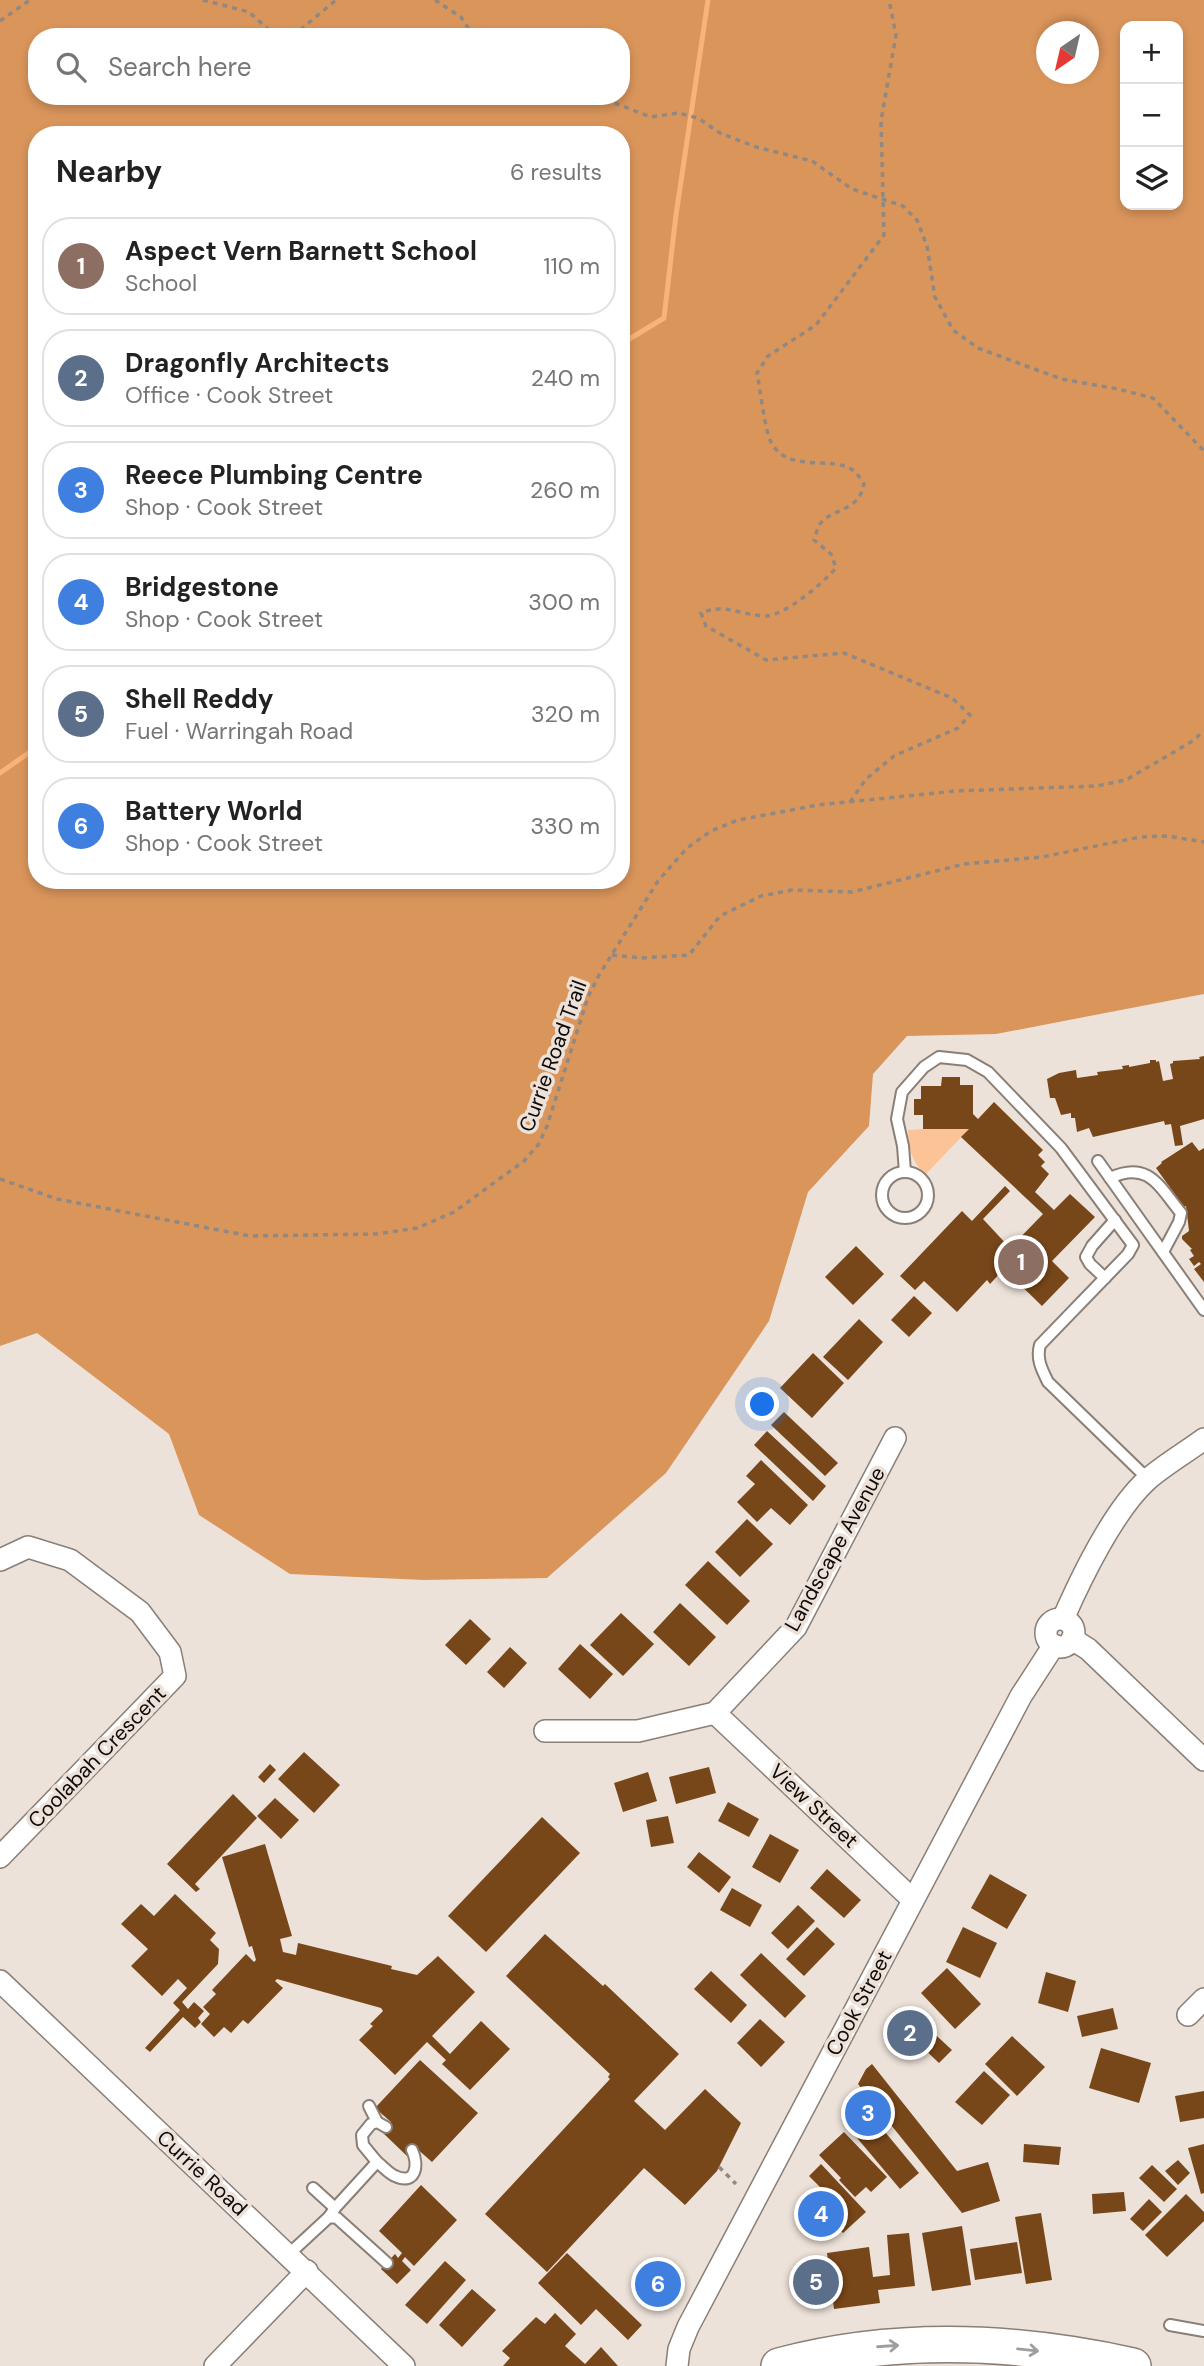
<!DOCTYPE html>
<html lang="en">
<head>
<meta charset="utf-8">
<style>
	body { margin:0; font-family:"DM Sans",sans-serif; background:#f2f2f2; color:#222 }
	.controls { position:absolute; right:21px; top:21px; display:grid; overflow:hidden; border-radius:14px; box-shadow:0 4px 10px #0003 }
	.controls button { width:63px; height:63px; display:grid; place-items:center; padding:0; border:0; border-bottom:2px solid #e0e0e0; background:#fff; color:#222; font:35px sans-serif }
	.compass { position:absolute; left:1036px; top:21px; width:63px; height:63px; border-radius:50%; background:#fff; box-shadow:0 4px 10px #0003; rotate:214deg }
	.you { position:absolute; left:763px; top:1405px; width:24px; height:24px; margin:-18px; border:5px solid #fff; border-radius:50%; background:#1a73e8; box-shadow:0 0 0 10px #1a73e833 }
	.badge { display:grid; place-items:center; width:46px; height:46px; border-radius:50%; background:#0b8043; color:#fff; font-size:23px; font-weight:700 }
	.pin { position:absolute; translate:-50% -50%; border:4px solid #fff; box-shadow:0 2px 7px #0006 }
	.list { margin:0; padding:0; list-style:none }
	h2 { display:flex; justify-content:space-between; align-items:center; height:91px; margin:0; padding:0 28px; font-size:30px }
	h2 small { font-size:23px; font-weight:400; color:#767676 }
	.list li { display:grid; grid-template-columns:46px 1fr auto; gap:21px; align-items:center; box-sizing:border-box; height:98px; margin:0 14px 14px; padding:0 14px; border:2px solid #e0e0e0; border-radius:28px }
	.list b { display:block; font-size:26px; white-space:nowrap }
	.list p { margin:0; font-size:23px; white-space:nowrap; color:#767676 }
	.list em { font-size:23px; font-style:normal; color:#767676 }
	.icon { flex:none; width:38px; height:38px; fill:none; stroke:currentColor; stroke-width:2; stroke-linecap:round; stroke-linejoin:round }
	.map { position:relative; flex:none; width:1204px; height:2366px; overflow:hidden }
	.search { position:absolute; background:#fff; box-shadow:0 4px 10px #0003; left:28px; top:28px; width:602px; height:77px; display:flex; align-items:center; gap:18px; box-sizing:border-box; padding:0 24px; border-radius:28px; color:#767676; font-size:26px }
	.panel { position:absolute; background:#fff; box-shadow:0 4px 10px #0003; left:28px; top:126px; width:602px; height:763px; border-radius:28px }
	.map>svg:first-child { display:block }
	.green { fill:#fbc396 }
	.forest { fill:#da955b; fill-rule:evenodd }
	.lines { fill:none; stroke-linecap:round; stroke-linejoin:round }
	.stream { stroke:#f9b378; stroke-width:5 }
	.building { fill:#784719 }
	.service-casing { stroke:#897f77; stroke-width:14 }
	.minor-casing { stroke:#897f77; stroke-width:24 }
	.trunk-casing { stroke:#897f77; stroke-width:38 }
	.path { stroke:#908882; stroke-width:3.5; stroke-dasharray:5 5; stroke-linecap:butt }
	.service { stroke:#fff; stroke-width:10 }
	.minor { stroke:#fff; stroke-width:21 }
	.trunk { stroke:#fff; stroke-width:35 }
	.oneway { stroke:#9f9d9d }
	.labels { text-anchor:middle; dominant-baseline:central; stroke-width:7; stroke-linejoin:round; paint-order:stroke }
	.street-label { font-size:21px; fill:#0f0b09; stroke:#ede2d9 }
</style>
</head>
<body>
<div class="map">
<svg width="1204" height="2366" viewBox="0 0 1204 2366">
	<rect width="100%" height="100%" fill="#ede2d9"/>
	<!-- green -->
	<path class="green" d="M923 1129H969L925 1175C911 1160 909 1149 908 1130Z"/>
	<!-- forest -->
	<path class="forest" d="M0 0H1204V994L996 1034 907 1036 873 1074 869 1126 808 1192 769 1321 666 1473 547 1578 424 1580 290 1574 199 1515 169 1434 37 1333 0 1346ZM1125 26H1178V205H1125ZM1046 32H1088V74H1046ZM37 37H621V96H37ZM37 135H621V880H37Z"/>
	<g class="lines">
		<!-- stream -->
		<g class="stream">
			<path d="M621 344 664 318 676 215 708 0"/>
			<path d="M0 773 37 747"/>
		</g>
	</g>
	<!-- building -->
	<g class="building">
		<path d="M1204 1056V1119L1180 1126 1183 1145 1175 1146 1171 1124 1165 1125 1164 1121 1093 1137 1089 1128 1077 1132 1075 1118H1071V1113L1061 1115 1055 1098H1050L1047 1079 1059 1073 1076 1070 1077 1078 1098 1075 1097 1072 1123 1069 1122 1066 1129 1065V1067L1150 1063V1060H1156V1062L1159 1061 1163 1081 1173 1079 1170 1064 1173 1063V1061L1200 1059 1199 1057Z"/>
		<path d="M942 1077H960V1085H973V1114L978 1119 994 1102 1043 1150 1038 1155 1045 1162 1041 1166 1049 1174 1035 1192 1054 1210 1070 1194 1095 1217 1052 1261 1069 1278 1042 1306 1004 1269 990 1284 987 1280 957 1312 924 1281 915 1290 900 1276 962 1211 972 1221 1005 1186 1010 1191 983 1219 1010 1248 1043 1214 961 1137 969 1129H923V1115H914V1099H921V1086H941Z"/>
		<path d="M1192 1142 1199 1151 1204 1148V1282L1194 1269 1201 1264 1199 1262 1194 1266 1189 1259 1194 1256 1190 1250 1192 1249 1182 1239V1236L1189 1231 1186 1206 1184 1207 1156 1168 1162 1163 1161 1162Z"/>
		<path d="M856 1246 884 1274 853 1305 825 1277Z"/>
		<path d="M914 1296 932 1313 909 1337 891 1320Z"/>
		<path d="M859 1319 883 1342 848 1380 823 1357Z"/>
		<path d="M813 1353 844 1383 812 1418 780 1388Z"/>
		<path d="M784 1412 838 1463 825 1476 771 1425Z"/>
		<path d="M767 1431 826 1486 813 1501 754 1445Z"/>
		<path d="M761 1460 808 1505 790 1525 771 1508 757 1522 737 1502 755 1484 746 1476Z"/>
		<path d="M747 1519 773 1544 740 1577 715 1552Z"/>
		<path d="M708 1561 750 1601 727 1625 685 1585Z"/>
		<path d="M680 1603 716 1637 689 1666 653 1632Z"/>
		<path d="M621 1613 654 1644 623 1676 590 1645Z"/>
		<path d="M470 1619 491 1639 466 1665 445 1645Z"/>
		<path d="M580 1644 613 1674 590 1699 558 1669Z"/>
		<path d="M510 1647 527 1663 504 1688 487 1672Z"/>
		<path d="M304 1752 340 1785 314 1813 278 1779Z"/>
		<path d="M270 1764 276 1770 264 1783 258 1777Z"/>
		<path d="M709 1767 716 1793 676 1804 669 1777Z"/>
		<path d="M648 1772 657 1801 623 1812 614 1783Z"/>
		<path d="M233 1794 257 1818 195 1884 200 1889 196 1892 167 1864Z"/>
		<path d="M275 1798 299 1820 281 1839 257 1816Z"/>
		<path d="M728 1802 759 1819 749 1837 718 1821Z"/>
		<path d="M668 1816 674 1843 651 1847 646 1820Z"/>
		<path d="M542 1817 580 1853 486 1952 448 1916Z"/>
		<path d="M770 1834 799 1850 780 1883 752 1867Z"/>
		<path d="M265 1844 292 1936 280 1939 283 1952 296 1955 298 1943 392 1966 391 1969 417 1975 438 1956 475 1992 432 2036 450 2054 481 2021 510 2049 470 2090 442 2064 446 2060 427 2042 395 2075 359 2040 373 2026 370 2024 383 2011 381 2008 277 1979 275 1981 283 1988 248 2024 243 2020 231 2033 224 2027 214 2037 201 2024 210 2014 203 2007 216 1994 212 1990 246 1954 254 1962 256 1960 252 1946 249 1947 222 1857Z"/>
		<path d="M699 1852 731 1877 719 1893 687 1867Z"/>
		<path d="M827 1869 861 1900 844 1918 810 1888Z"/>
		<path d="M990 1874 1027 1895 1007 1929 971 1908Z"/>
		<path d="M732 1888 762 1905 750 1927 720 1910Z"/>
		<path d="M175 1894 216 1933 210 1940 219 1949 218 1964 182 2002 188 2009 194 2002 204 2011 198 2018 201 2022 195 2028 183 2017 150 2052 145 2048 180 2010 173 2003 187 1988 178 1979 162 1996 131 1966 148 1949 121 1924 141 1904 154 1916Z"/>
		<path d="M798 1905 815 1921 788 1949 771 1933Z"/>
		<path d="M817 1927 835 1944 804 1976 786 1959Z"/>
		<path d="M963 1927 997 1943 980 1978 946 1962Z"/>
		<path d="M545 1934 603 1986 605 1984 679 2054 634 2101 665 2130 705 2089 741 2123 717 2171 685 2205 644 2168 547 2272 485 2214 610 2079 608 2077 610 2074 506 1976Z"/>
		<path d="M761 1953 806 1996 785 2018 740 1975Z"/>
		<path d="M947 1968 981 2004 955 2029 921 1993Z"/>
		<path d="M711 1971 747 2005 731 2023 694 1989Z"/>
		<path d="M1046 1972 1076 1981 1068 2012 1038 2003Z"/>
		<path d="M1113 2008 1118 2029 1082 2037 1077 2016Z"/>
		<path d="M914 2015 952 2050 939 2063 902 2028Z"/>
		<path d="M760 2019 785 2042 761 2067 737 2043Z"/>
		<path d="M1012 2036 1045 2067 1017 2096 985 2064Z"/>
		<path d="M1101 2048 1151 2063 1139 2103 1089 2088Z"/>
		<path d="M420 2060 478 2113 432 2162 415 2147 407 2156 382 2132 391 2122 375 2108Z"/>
		<path d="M872 2064 957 2171 988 2162 1000 2201 962 2213 858 2084 866 2069Z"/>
		<path d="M984 2071 1010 2095 982 2125 955 2102Z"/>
		<path d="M1204 2091V2118L1180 2122 1175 2096Z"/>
		<path d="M861 2103 919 2173 900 2189 842 2120Z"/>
		<path d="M844 2132 887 2177 871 2192 866 2187 855 2197 839 2180 841 2178 819 2155Z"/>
		<path d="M1024 2144 1061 2147 1059 2165 1023 2162Z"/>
		<path d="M1204 2144V2193L1201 2194 1188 2148Z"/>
		<path d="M1178 2160 1190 2173 1178 2185 1165 2171Z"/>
		<path d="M821 2164 866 2212 843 2233 836 2226 824 2238 798 2211 822 2189 809 2176Z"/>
		<path d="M1152 2165 1177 2189 1164 2202 1139 2178Z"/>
		<path d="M421 2185 457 2220 414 2266 405 2257 402 2261 411 2270 397 2284 381 2269 395 2254 398 2258 402 2253 379 2231Z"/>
		<path d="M1124 2192 1126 2211 1093 2214 1092 2194Z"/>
		<path d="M1186 2194 1204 2212V2221L1167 2257 1145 2235Z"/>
		<path d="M1149 2199 1162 2212 1143 2231 1130 2219Z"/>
		<path d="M1041 2213 1052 2280 1026 2284 1015 2217Z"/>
		<path d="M962 2226 971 2285 932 2291 922 2233Z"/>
		<path d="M909 2233 915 2286 878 2290 880 2303 834 2309 827 2253 869 2247 873 2277 890 2275 887 2235Z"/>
		<path d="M1017 2242 1022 2273 975 2280 970 2249Z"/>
		<path d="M567 2253 642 2325 628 2340 596 2309 581 2325 538 2283Z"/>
		<path d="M445 2261 466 2280 427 2324 405 2305Z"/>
		<path d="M472 2289 496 2310 462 2347 439 2325Z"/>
		<path d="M555 2313 576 2334 565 2346 585 2364 601 2347 618 2366H503L510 2358 502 2351 536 2317 545 2324Z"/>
	</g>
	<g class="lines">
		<defs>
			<g id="service">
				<path d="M1098 1161 1204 1310"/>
				<path d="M905 1172 903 1146 897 1119 902 1092 924 1067 939 1057 967 1060 988 1072 1061 1148 1133 1245 1128 1254 1040 1345C1036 1359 1042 1370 1048 1382L1148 1479"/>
				<circle cx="905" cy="1195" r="23"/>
				<path d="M1110 1178C1148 1160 1159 1186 1181 1213L1179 1222 1163 1252"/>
				<path d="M1105 1278 1090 1264 1086 1257 1092 1246 1115 1220"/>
				<path d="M369 2106 377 2122"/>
				<path d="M377 2162 363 2145 362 2135 371 2124 377 2122 386 2127"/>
				<path d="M313 2188 335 2208"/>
				<path d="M329 2217 335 2208 377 2162C383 2166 388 2173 395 2176 416 2186 419 2165 412 2150"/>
				<path d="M289 2254 329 2217 337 2218 387 2263"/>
				<path d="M1170 2325 1204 2331"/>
			</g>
			<g id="minor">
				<path d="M0 1560 28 1547 70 1560 140 1612 170 1652 175 1676 0 1857"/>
				<path d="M1063 1619C1081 1578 1114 1510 1147 1480 1164 1465 1185 1453 1204 1439"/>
				<circle cx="1060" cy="1633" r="14"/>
				<path d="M1072 1639 1088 1649 1204 1760"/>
				<path d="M715 1713 913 1900"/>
				<path d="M545 1731H638L715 1713 796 1627 895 1438"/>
				<path d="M0 1981 404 2366"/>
				<path d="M1188 2015 1204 1999"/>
				<path d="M215 2366 307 2271"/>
				<path d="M677 2366 679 2349 688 2327 1021 1696 1054 1645"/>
			</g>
			<path id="trunk" d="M779 2366C895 2335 1016 2340 1133 2366"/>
		</defs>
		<!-- service casing -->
		<use href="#service" class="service-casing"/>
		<!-- minor casing -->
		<use href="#minor" class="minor-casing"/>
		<!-- trunk casing -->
		<use href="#trunk" class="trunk-casing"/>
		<!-- path -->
		<g class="path">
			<path d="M203 0 249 12 276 36 294 35 336 0"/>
			<path d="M435 0 461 17 474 37"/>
			<path d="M0 21 30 0"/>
			<path d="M596 96 651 117 678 113 698 118 720 133 756 147 812 161 852 189 903 206 917 220 927 246 935 297 953 330 978 348 1061 379 1118 389 1153 398 1204 451"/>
			<path d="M850 802 866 779 894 756 958 728 970 715 952 698 844 653 766 660 706 626 701 613C724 603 741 615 765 616 785 616 823 583 836 568L831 554 814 540C816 535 817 528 820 524 832 508 859 512 864 484 861 480 858 474 854 471 833 454 788 475 771 442 765 431 760 388 757 373L768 356 816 325 884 235 881 121 896 35 889 0"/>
			<path d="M612 955 641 958 689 955 720 916 761 896 792 890 852 892 964 864 1042 857 1140 837 1167 836 1204 842"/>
			<path d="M0 1179 57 1199 250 1236 377 1234 417 1228 454 1212 524 1161 538 1145 547 1126 588 997 599 975 658 881 687 848 711 831 738 820 818 805 955 791 1097 786 1126 780 1191 742 1204 731"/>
			<path d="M719 2167 736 2184"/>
		</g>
		<!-- service -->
		<use href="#service" class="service"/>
		<!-- minor -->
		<use href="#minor" class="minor"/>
		<!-- trunk -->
		<use href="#trunk" class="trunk"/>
	</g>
	<!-- one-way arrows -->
	<defs><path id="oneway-shaft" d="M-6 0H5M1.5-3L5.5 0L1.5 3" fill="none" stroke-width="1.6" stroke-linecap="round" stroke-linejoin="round" transform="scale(1.75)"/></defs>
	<g class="oneway">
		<use href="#oneway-shaft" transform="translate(888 2346) rotate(-4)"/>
		<use href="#oneway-shaft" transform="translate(1028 2350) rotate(6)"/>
	</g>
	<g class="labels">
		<!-- street labels -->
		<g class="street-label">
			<text transform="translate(553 1056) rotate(-70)">Currie Road Trail</text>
			<text transform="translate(835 1549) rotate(-61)">Landscape Avenue</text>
			<text transform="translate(97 1757) rotate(-46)">Coolabah Crescent</text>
			<text transform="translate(814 1806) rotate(43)">View Street</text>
			<text transform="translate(859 2003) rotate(-62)">Cook Street</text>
			<text transform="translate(202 2173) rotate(43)">Currie Road</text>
		</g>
	</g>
</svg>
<div class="controls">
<button>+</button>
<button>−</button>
<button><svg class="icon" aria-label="layers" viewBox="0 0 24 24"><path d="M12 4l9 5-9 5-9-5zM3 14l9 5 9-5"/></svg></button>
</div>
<svg class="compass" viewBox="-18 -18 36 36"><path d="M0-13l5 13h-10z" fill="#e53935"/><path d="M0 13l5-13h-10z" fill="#767676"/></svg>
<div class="you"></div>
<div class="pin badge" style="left:1021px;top:1262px;background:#8d6e63">1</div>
<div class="pin badge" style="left:910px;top:2033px;background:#5c6f8a">2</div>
<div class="pin badge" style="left:868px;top:2113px;background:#3f7fe0">3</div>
<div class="pin badge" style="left:821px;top:2214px;background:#3f7fe0">4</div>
<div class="pin badge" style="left:816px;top:2282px;background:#5c6f8a">5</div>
<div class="pin badge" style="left:658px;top:2284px;background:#3f7fe0">6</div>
<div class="search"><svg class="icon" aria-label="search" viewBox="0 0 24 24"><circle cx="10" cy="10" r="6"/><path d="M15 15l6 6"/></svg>Search here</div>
<section class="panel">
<h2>Nearby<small>6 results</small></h2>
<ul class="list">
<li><span class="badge" style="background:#8d6e63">1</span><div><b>Aspect Vern Barnett School</b><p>School</p></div><em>110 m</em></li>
<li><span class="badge" style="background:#5c6f8a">2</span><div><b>Dragonfly Architects</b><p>Office · Cook Street</p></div><em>240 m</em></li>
<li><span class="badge" style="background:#3f7fe0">3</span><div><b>Reece Plumbing Centre</b><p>Shop · Cook Street</p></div><em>260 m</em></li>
<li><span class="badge" style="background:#3f7fe0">4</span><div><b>Bridgestone</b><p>Shop · Cook Street</p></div><em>300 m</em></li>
<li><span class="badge" style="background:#5c6f8a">5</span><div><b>Shell Reddy</b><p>Fuel · Warringah Road</p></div><em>320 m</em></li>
<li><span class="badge" style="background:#3f7fe0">6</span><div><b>Battery World</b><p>Shop · Cook Street</p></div><em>330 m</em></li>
</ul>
</section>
</div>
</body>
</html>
